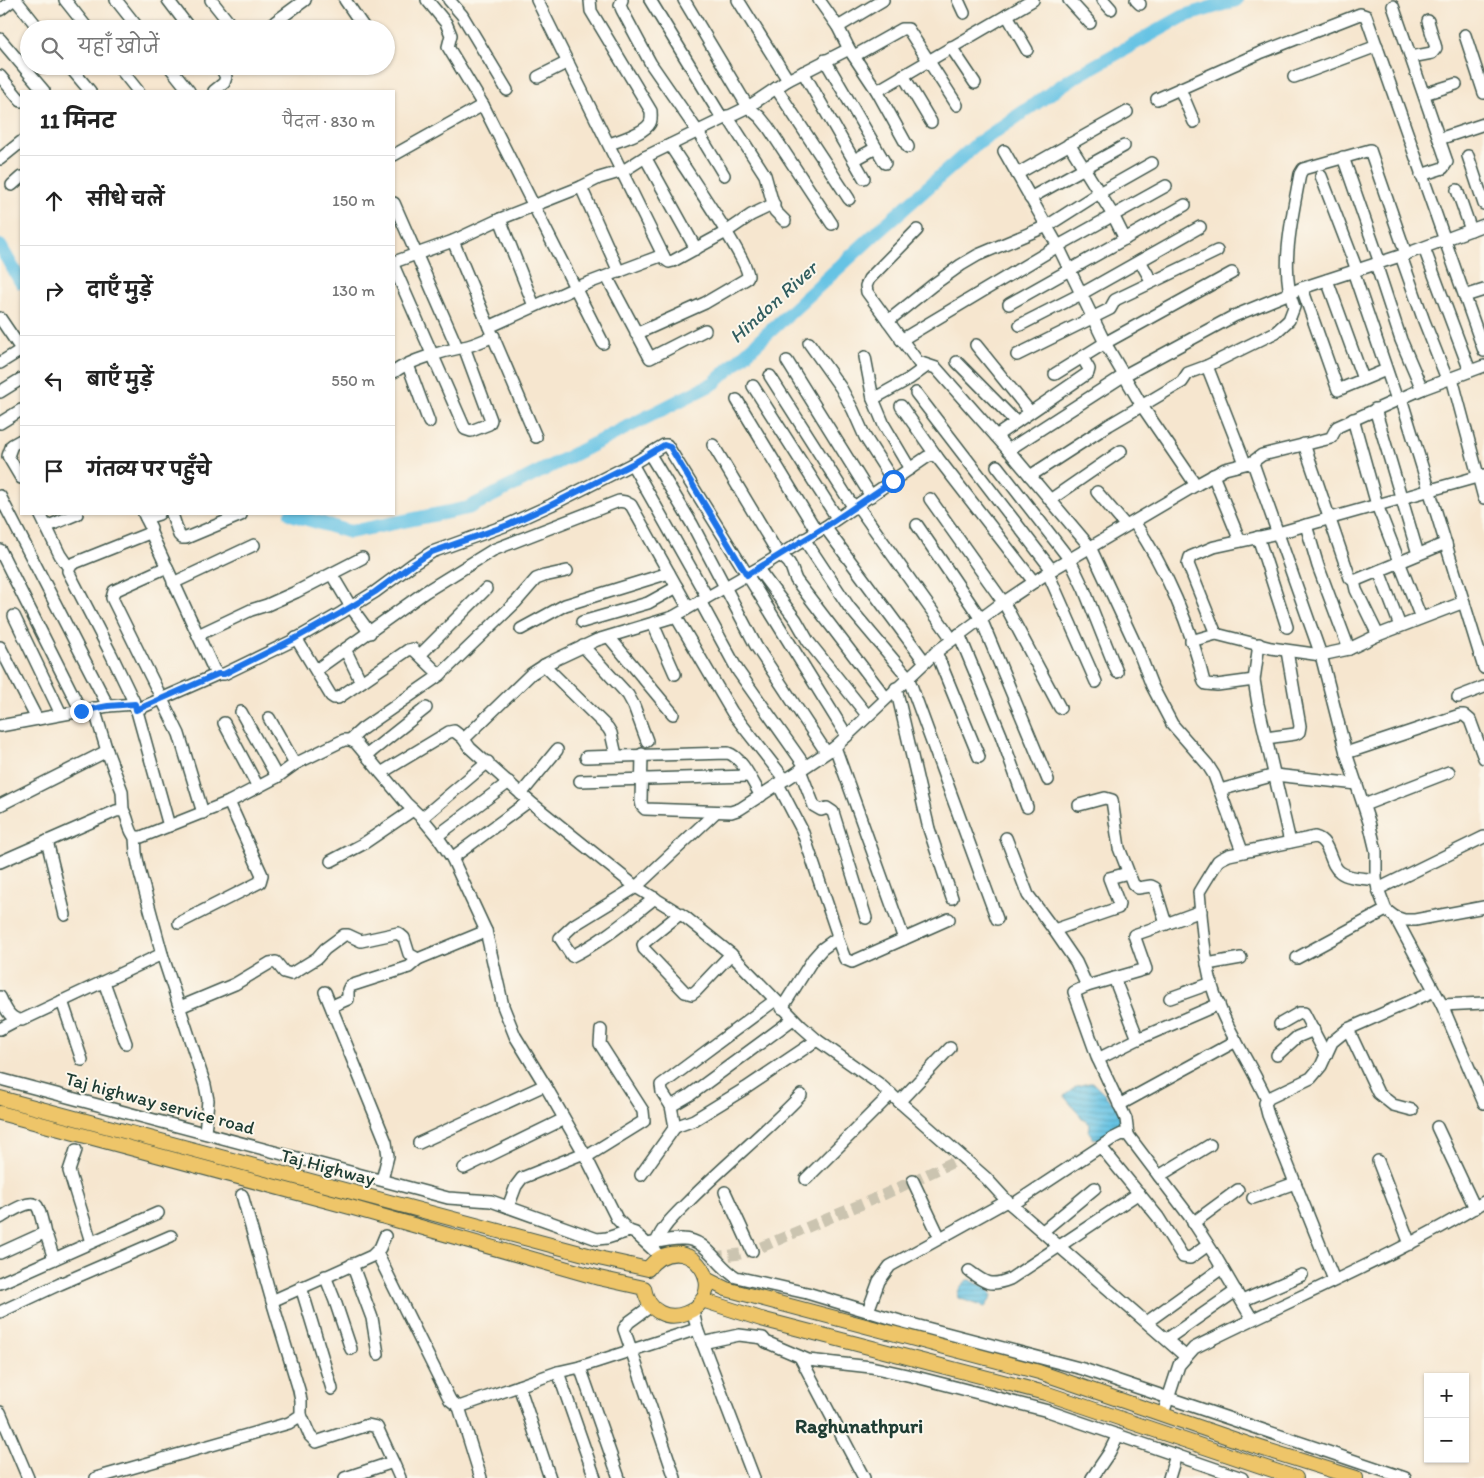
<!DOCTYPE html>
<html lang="hi">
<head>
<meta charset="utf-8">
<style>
	body { margin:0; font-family:Itim,"Playpen Sans Deva",sans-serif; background:#f6f6f6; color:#222 }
	.controls { position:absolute; right:15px; bottom:15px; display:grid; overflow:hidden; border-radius:0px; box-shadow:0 1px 4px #0004 }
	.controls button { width:45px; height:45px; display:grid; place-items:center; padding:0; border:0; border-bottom:1px solid #e0e0e0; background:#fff; color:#222; font:25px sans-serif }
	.stop { position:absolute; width:15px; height:15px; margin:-11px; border:4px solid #1a73e8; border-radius:50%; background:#fff }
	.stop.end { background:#1a73e8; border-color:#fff; box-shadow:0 1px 5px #0008 }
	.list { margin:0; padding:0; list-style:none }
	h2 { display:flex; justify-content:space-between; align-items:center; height:65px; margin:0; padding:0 20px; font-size:21px }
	h2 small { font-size:16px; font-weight:400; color:#767676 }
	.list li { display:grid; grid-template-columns:32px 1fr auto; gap:15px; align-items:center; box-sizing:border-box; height:90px; padding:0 20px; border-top:1px solid #e0e0e0 }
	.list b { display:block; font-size:19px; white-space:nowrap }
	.list em { font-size:16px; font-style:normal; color:#767676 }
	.icon { flex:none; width:28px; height:28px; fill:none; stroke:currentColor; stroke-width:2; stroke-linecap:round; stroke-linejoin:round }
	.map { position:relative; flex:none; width:1484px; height:1478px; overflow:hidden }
	.search { position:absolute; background:#fff; box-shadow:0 1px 4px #0004; left:20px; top:20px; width:375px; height:55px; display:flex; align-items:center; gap:12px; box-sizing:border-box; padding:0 18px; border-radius:28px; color:#767676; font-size:19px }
	.panel { position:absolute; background:#fff; box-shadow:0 1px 4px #0004; left:20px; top:90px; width:375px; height:425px; border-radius:0px }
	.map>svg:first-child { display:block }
	.water { fill:url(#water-rules); stroke:#42808c }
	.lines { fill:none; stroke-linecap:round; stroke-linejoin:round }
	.river { stroke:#66c3e4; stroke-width:14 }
	.minor-tunnel { stroke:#cbc4b0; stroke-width:11; stroke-dasharray:11 5.5; stroke-linecap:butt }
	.minor-casing { stroke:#3f564b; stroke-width:14 }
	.major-casing { stroke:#3f564b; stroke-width:16 }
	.minor { stroke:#fff; stroke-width:11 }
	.major { stroke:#eec569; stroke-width:14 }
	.route { stroke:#1a73e8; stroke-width:6 }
	.labels { text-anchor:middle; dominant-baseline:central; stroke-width:4; stroke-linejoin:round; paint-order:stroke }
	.street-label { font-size:19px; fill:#1f3d34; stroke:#fbf7ec }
	.water-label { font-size:20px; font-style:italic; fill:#315e60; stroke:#fbf7ec }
	.neighbourhood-label { font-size:20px; font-weight:bold; fill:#1f3d34; stroke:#fbf7ec }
</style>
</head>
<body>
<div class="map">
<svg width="1484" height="1478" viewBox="0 0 1484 1478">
	<defs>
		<pattern id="water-rules" width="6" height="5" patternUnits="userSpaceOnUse" patternTransform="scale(1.25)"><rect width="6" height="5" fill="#66c3e4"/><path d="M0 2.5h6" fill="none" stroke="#53a0ba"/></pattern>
	</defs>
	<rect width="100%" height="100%" fill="#fbf7ec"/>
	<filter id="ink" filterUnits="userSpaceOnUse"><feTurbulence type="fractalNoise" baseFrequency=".02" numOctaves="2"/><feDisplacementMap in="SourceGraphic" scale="10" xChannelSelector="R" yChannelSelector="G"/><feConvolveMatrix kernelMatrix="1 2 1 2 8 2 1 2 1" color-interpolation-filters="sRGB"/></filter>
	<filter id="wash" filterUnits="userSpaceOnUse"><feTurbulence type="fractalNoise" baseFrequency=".0096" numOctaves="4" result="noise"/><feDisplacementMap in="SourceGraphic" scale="20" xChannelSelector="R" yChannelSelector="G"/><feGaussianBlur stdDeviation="1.12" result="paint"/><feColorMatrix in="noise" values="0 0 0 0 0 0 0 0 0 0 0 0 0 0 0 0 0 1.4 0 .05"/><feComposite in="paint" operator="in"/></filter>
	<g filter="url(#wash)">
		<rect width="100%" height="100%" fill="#f6e6cf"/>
		<!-- water -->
		<g class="water">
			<path d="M1089 1083H1093L1113 1103 1117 1104 1122 1126 1102 1140H1098L1097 1138 1094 1139 1089 1132 1090 1124 1082 1118 1064 1096 1077 1086Z"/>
			<path d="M968 1280H971C980 1287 990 1284 992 1297L985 1307 958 1298C956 1291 962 1284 968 1280Z"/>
		</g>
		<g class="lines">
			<!-- river -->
			<g class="river">
				<path d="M0 246 21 282"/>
				<path d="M291 514 350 532 468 508 714 383 875 234 977 144 1071 79 1184 16 1236 0"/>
			</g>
		</g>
	</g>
	<g filter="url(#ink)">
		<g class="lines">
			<!-- minor-tunnel -->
			<path class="minor-tunnel" d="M713 1257 740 1254 752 1251 883 1195 962 1158"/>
			<defs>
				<g id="minor">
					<path d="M16 0 39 29"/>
					<path d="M65 0 88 29"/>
					<path d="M116 0 139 29"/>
					<path d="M168 0 190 29"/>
					<path d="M211 0 234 29"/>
					<path d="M345 0 365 29"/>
					<path d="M427 0 446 23 451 35 448 47 483 105 603 343"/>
					<path d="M449 0 462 15 507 90"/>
					<path d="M537 0 665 259 669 262 673 261 726 232 751 215 774 204"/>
					<path d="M590 0 591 11 651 111C651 115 652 119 650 123 645 133 620 140 610 144"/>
					<path d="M622 0 620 5 622 10 651 64 698 132 724 175"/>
					<path d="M650 0 722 118"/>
					<path d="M684 0 748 107 760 117 768 127 832 224"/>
					<path d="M738 0 788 80"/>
					<path d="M819 0 838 27 849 49 877 91 908 147"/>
					<path d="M958 0 964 13"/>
					<path d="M1069 0 1090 23"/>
					<path d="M1103 0 1111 9"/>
					<path d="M1136 0 1140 4"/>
					<path d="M1393 6 1447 162 1443 168 1421 175"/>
					<path d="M0 10 13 0"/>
					<path d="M1007 15 1027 50"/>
					<path d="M275 22 305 0"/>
					<path d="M838 27 883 0"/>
					<path d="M1465 35 1484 93"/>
					<path d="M0 39 44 91"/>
					<path d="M951 47 975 83"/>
					<path d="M854 56 902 29H908L957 105"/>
					<path d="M1411 57 1432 53 1436 48 1428 21"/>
					<path d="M825 60 885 163"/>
					<path d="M69 66 90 91"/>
					<path d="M118 66 138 91"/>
					<path d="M169 66 189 91"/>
					<path d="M803 72 864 178"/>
					<path d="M903 75 931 122"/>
					<path d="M0 76 21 101"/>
					<path d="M538 77 568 62"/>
					<path d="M1294 77 1377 46"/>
					<path d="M776 88 849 199"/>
					<path d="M1180 89 1194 122"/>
					<path d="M214 91 224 83 226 77 220 66"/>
					<path d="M877 91 1033 0"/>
					<path d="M1424 94 1456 84"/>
					<path d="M1157 99 1260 53 1360 14 1366 16 1484 351"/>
					<path d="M727 116 765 175 775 211 785 221"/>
					<path d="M1439 139 1484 124"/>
					<path d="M1069 144 1113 215 1125 239"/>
					<path d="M1004 151 1058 246 1105 343 1142 406 1196 485"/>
					<path d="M394 155 483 105"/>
					<path d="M1468 156 1484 204"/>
					<path d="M645 157 696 249"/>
					<path d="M1343 157 1380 263"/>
					<path d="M0 159 21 142"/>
					<path d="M854 160 876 148"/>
					<path d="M1017 174 1127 112"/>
					<path d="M1321 176 1357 270"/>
					<path d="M12 185 21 177"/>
					<path d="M581 187 619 272"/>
					<path d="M1457 190 1471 230"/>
					<path d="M1030 198 1124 146"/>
					<path d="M394 203 457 347"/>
					<path d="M500 219 534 306"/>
					<path d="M917 230 869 279 866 286 867 292 918 362 936 368 1010 452 1090 547 1138 650 1152 686 1172 724 1207 764 1214 775 1242 851"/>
					<path d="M453 241 489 327"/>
					<path d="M1424 248 1470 371"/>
					<path d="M1401 256 1424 321 1447 379"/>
					<path d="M1140 261 1152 282"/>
					<path d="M394 262 453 241 500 219 581 187 599 178 623 171 645 157 748 107 788 80 849 49"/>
					<path d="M1376 264 1401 340 1422 389"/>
					<path d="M394 267 465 429 471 431 489 424 491 420 464 347"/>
					<path d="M1353 271 1397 400"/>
					<path d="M607 277 650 358 705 330"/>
					<path d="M1327 280 1363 379"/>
					<path d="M1302 288 1338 390 1386 370"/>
					<path d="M1465 296 1484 290"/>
					<path d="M1009 304 1185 205"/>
					<path d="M0 318 21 349"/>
					<path d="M888 321 933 285 961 265 978 255 1047 226 1099 193 1152 163"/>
					<path d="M1020 325 1081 294 1200 227"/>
					<path d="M636 334 705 303 746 279 748 276C748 259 683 166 670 145"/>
					<path d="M901 340 1058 246 1166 186"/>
					<path d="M809 343 841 388 853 410 865 437 893 481"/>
					<path d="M976 345 1030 412"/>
					<path d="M1017 355 1110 309 1115 300 1217 251"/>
					<path d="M865 357 873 399 884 425 910 469"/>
					<path d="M787 361 871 496"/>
					<path d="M957 362 1016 422"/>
					<path d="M0 363 21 350"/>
					<path d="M408 365 429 422"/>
					<path d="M1207 366 1245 463"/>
					<path d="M394 372C410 360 444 351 464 347 474 345 484 340 494 336"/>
					<path d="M1055 374 1105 343 1232 273"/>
					<path d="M770 376 854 508"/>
					<path d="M1452 378 1484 498"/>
					<path d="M753 386 837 518"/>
					<path d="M0 392 21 379"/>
					<path d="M916 393 1052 570"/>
					<path d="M1401 398 1484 668"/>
					<path d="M873 399 909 379 927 366"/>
					<path d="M737 400 817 532"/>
					<path d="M901 406 937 457"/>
					<path d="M1375 409 1418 554"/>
					<path d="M1353 419 1377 505 1421 618"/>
					<path d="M0 423 21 410"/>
					<path d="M996 436 1088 373 1089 369 1082 357"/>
					<path d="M536 437 489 327 575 288 663 255"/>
					<path d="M21 440 12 445 8 456 21 478"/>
					<path d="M1304 444 1350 578 1354 581 1446 543"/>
					<path d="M713 445 779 555C794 564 790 567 796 580L886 698"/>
					<path d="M1008 450 1123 376 1234 316 1302 288 1406 254 1484 225"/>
					<path d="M649 453 692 524 756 646 826 752"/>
					<path d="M1251 463 1262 455 1331 438 1337 427 1422 389 1484 366"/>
					<path d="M632 464 707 597"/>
					<path d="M997 466 1070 560 1084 589 1117 672"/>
					<path d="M1213 475 1240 541"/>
					<path d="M1030 476 1109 425 1182 382 1188 373 1207 366 1276 332 1289 320 1294 307C1279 269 1293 213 1300 174L1303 169 1370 150 1406 254"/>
					<path d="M1097 492 1126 526"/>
					<path d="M0 496 108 706"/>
					<path d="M930 499 1004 603 1060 708"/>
					<path d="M1050 500 1121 451"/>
					<path d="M857 505 952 639"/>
					<path d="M40 514 60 555 69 568"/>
					<path d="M144 514 151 528 150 531 147 534 72 564 68 571 111 654 135 704 169 826"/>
					<path d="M172 514 179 535 182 538H186L241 515"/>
					<path d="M146 518 159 514"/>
					<path d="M1134 522C1166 568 1191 627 1204 682L1206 684 1217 685 1254 680"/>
					<path d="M917 525 981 619 1048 780"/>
					<path d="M1306 525 1318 566 1349 649"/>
					<path d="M46 527 77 514"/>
					<path d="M825 527 925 662"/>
					<path d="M150 531 214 670 218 674H224L294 640 341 613 375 592 413 564 432 552 507 525 551 505 632 464 664 445H667L847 736"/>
					<path d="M1258 537 1287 627"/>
					<path d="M804 539 849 607 908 677 997 919"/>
					<path d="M0 550 81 711"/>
					<path d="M167 567 114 591 112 598 179 734 203 813"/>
					<path d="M758 569 796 620 808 641 867 715"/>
					<path d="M1379 571 1400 626"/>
					<path d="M1048 573 1096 682"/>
					<path d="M332 575 351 607 370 633"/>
					<path d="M1354 581 1356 590 1378 635"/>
					<path d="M173 583 254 545"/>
					<path d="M700 601 738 671 805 766"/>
					<path d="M14 616 61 714"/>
					<path d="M673 617 762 566 825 527 927 457 932 455 937 457 1034 582"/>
					<path d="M582 622 648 603 677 587"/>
					<path d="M653 624 675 674"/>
					<path d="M521 629 565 605 669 573"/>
					<path d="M959 634 1001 735 1027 807"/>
					<path d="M1216 634 1188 564 1190 557 1214 547 1278 533 1484 475"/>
					<path d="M198 635 251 610 267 605 296 592 362 558"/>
					<path d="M609 637 673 714"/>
					<path d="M296 638 331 696 334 698H338L408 650 413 649 440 675"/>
					<path d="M1191 641 1216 634 1271 648 1321 655 1349 649 1378 635 1464 602"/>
					<path d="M1259 644 1254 680 1258 704 1290 842"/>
					<path d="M583 646 628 695 634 706 647 741"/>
					<path d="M0 647 37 719"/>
					<path d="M345 649 361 682"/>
					<path d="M936 652 979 757"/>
					<path d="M420 655 486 589"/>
					<path d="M544 665 608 728 611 733 616 755"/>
					<path d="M316 670 425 592 493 550 619 501 625 502 631 505 688 607"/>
					<path d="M896 688 929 829 952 898"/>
					<path d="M1458 697 1484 687"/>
					<path d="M94 708 107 751 122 791 123 810"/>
					<path d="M136 710 218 674"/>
					<path d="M241 712 277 777"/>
					<path d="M269 718 295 764"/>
					<path d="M224 723 258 787"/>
					<path d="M0 726 108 706 135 704"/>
					<path d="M463 738 470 748 529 801 636 887 685 917 731 954 801 1026 817 1040 878 1083 986 1178 1007 1201 1185 1356"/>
					<path d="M1266 738 1295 734 1299 732 1300 726 1287 651"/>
					<path d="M350 740 362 729 440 675 516 602 536 579 544 576 567 571"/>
					<path d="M835 747 904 939"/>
					<path d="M1346 753 1460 715H1464L1470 720 1484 758"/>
					<path d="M642 754 641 801 642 806 645 809 731 812 740 809 783 781"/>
					<path d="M367 755 426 708"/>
					<path d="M586 757 728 753C742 757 753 783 761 796"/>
					<path d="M800 770 814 806 821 810 827 808 833 812 866 918"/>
					<path d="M381 773 449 732 454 731 463 738 467 736 531 674 548 663 597 640 673 617 678 620 732 712 782 776 787 779 835 747 936 652 998 606 1055 568 1196 485 1225 469 1249 463 1254 466 1321 655 1346 753 1369 822 1376 851V880L1378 889 1386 910 1395 917 1442 1005 1484 1103"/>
					<path d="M580 781 749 776"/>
					<path d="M778 784 802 830 837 933V938L822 949 813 959 782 1008"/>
					<path d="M1220 790 1275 775 1357 784"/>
					<path d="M521 794 557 750"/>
					<path d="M0 805 107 751"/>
					<path d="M1079 805 1105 798 1112 800 1119 848 1133 884 1138 888 1151 886 1155 888 1166 924 1201 911"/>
					<path d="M1364 805 1449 772"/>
					<path d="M422 818 488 762"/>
					<path d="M437 836 509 782"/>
					<path d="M135 837 136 853 140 873 162 954 205 1085 208 1100 205 1133"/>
					<path d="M1006 838 1028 895 1054 930 1076 962 1087 986 1074 992 1098 1059 1126 1119 1128 1135"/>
					<path d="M47 841 65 915"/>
					<path d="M452 858 529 801"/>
					<path d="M331 861 363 844 413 810"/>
					<path d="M0 862 116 811 123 810C129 818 128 830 135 837H141L229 802 277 777 295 764 344 740H350L356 743 406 803 422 818 437 836 452 858 486 931 503 1006 515 1036 545 1085 584 1153 617 1219 629 1231 635 1233 661 1257"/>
					<path d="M1378 889 1484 837"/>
					<path d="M655 898C628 919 603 941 572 956L560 938 574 925 636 887 716 812"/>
					<path d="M680 914 645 942 643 945 644 949 685 992 692 994 696 991 731 954"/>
					<path d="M1395 917 1404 920H1415L1484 907"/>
					<path d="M179 923 260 882 262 875 229 802"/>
					<path d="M1054 930 1118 908 1119 904 1109 878 1128 873"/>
					<path d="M837 938 845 959 852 962 949 919"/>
					<path d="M1297 958 1386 910"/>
					<path d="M1207 964 1241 958"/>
					<path d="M1114 978 1138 1039"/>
					<path d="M104 982 126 1043"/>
					<path d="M1087 986 1146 969 1134 935 1166 924"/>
					<path d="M325 992 386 1142 388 1156 382 1180"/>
					<path d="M0 997C5 1007 9 1020 22 1020L162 954"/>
					<path d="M1170 998 1212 983"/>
					<path d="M62 1001 82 1060"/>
					<path d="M1442 1005 1484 1003"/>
					<path d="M332 1006 348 999V990L350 986 409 967 418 959"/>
					<path d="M180 1007 235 984 270 963 276 962 284 972 291 974 317 958 325 949 344 935H348L361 941 398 933 404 938 409 954 418 959 486 931"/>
					<path d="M1280 1024 1299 1013H1304L1326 1055"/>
					<path d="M0 1029 17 1020"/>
					<path d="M1348 1029 1378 1093 1393 1105 1412 1110"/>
					<path d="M1277 1055 1297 1037 1314 1030"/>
					<path d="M1098 1059 1138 1039 1219 1004"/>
					<path d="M0 1079 448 1198 491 1201 597 1239 607 1238 629 1231"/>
					<path d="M1267 1100C1250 1062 1224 1027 1212 986 1204 956 1202 924 1199 892 1200 890 1216 864 1218 861 1221 858 1225 857 1229 855L1315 837C1331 841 1328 863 1340 872 1349 879 1366 878 1376 880"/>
					<path d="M899 1102 950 1048"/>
					<path d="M1119 1105 1236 1041"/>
					<path d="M671 1106 690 1095 793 1019"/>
					<path d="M675 1127 694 1120 746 1088 817 1040"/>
					<path d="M1437 1127 1475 1208"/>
					<path d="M419 1143 545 1085"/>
					<path d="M1101 1147 1158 1217 1183 1257 1190 1258 1208 1245"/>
					<path d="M76 1150 69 1171 91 1242"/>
					<path d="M586 1157 644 1121 643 1111 600 1044 601 1030"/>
					<path d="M1378 1161 1410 1244"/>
					<path d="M464 1168 564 1119"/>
					<path d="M641 1175 675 1127 671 1106 662 1092 661 1085 774 1001"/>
					<path d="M1159 1176 1210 1145"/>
					<path d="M806 1179 891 1094"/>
					<path d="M913 1181 940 1238"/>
					<path d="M725 1192 752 1251"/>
					<path d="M1253 1198 1295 1183"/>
					<path d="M1012 1205 1112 1139 1122 1134 1128 1135 1190 1217 1214 1254 1252 1319"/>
					<path d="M508 1207 516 1186 522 1178 584 1153"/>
					<path d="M0 1218C7 1214 30 1198 37 1206 41 1212 43 1226 45 1234"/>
					<path d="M1193 1223 1238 1190"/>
					<path d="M1043 1231 1095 1188"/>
					<path d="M656 1243C662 1227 674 1216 686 1204 723 1166 764 1134 801 1095"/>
					<path d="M648 1244C659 1242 672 1238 683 1239 707 1239 717 1266 736 1277L807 1293 900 1321 1083 1369 1405 1478"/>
					<path d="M0 1253 44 1233 47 1237 54 1259"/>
					<path d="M377 1253 450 1400 459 1407 558 1372 580 1367 697 1329"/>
					<path d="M352 1264 372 1318 378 1354"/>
					<path d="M969 1271C985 1283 990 1287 1010 1279L1139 1193"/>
					<path d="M325 1276 335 1301 351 1349"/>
					<path d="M1334 1280 1268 1115 1265 1103 1269 1098 1311 1078 1321 1066 1332 1042 1348 1029 1434 991"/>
					<path d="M0 1283 158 1213"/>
					<path d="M301 1287 332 1389"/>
					<path d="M272 1301 372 1256 380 1248 385 1236"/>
					<path d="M1242 1301 1302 1275"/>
					<path d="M651 1306 629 1322 624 1329 675 1478"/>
					<path d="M693 1311 697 1329 754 1478"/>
					<path d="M868 1311 879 1281 890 1266 1007 1201"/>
					<path d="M0 1312 60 1284 171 1236"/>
					<path d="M1147 1322 1222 1268"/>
					<path d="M1167 1339 1236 1291"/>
					<path d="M702 1343 739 1335 763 1338 766 1342 808 1360 871 1367 916 1377 1048 1411 1242 1478"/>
					<path d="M800 1357 864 1478"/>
					<path d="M580 1367 619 1478"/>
					<path d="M558 1372 595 1478"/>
					<path d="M519 1386 550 1478"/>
					<path d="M459 1407 481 1478"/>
					<path d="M0 1412 28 1478"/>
					<path d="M1163 1414 1179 1365 1194 1348C1291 1299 1392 1258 1484 1202"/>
					<path d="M301 1415 310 1436 316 1442 368 1425 377 1427 393 1462 345 1478"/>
					<path d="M393 1462 400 1478"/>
					<path d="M96 1478 289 1423 301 1415V1401L299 1390 272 1301 242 1195"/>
					<path d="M1092 1478 1109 1453 1118 1435"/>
					<path d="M1169 1478 1176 1455"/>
				</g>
				<g id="major">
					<path d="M0 1098 603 1259 648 1269C656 1258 667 1252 681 1254 690 1256 697 1261 702 1269 726 1310 653 1340 644 1288L599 1278 350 1207 0 1113"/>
					<path d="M706 1279 726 1289 1039 1372 1251 1445 1356 1478"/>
					<path d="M702 1300 761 1319 1045 1393 1296 1478"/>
				</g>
			</defs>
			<!-- minor casing -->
			<use href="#minor" class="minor-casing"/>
			<!-- major casing -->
			<use href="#major" class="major-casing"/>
			<!-- minor -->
			<use href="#minor" class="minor"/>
			<!-- major -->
			<use href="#major" class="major"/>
		</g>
	</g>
	<g class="lines" filter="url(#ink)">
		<!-- route -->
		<path class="route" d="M81 711 108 706 135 704 136 710 218 674H224L296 638 341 613 375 592 413 564 432 552 508 525 551 505 632 464 664 445 670 447 747 575 825 527 893 481"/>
	</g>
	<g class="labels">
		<!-- street labels -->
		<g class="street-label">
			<text transform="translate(160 1103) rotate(15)">Taj highway service road</text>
			<text transform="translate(328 1167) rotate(15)">Taj Highway</text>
		</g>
		<!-- water labels -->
		<g class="water-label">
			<text transform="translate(773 302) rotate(-42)">Hindon River</text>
		</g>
		<!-- neighbourhood labels -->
		<g class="neighbourhood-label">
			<text x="859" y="1426">Raghunathpuri</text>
		</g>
	</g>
</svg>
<div class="controls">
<button>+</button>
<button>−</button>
</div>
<div class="stop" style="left:893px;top:481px"></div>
<div class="stop end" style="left:81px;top:711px"></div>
<div class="search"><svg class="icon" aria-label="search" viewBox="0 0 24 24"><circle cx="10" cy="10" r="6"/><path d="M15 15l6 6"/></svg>यहाँ खोजें</div>
<section class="panel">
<h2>11 मिनट<small>पैदल · 830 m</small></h2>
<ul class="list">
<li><svg class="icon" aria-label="ahead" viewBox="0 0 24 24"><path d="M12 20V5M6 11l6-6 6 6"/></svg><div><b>सीधे चलें</b></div><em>150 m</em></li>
<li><svg class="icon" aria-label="right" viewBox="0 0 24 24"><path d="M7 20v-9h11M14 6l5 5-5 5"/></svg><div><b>दाएँ मुड़ें</b></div><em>130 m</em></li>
<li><svg class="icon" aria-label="left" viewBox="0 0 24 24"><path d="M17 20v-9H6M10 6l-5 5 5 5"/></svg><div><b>बाएँ मुड़ें</b></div><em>550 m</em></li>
<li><svg class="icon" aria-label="arrive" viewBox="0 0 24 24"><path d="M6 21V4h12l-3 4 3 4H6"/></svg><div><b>गंतव्य पर पहुँचे</b></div></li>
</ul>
</section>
</div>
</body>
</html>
